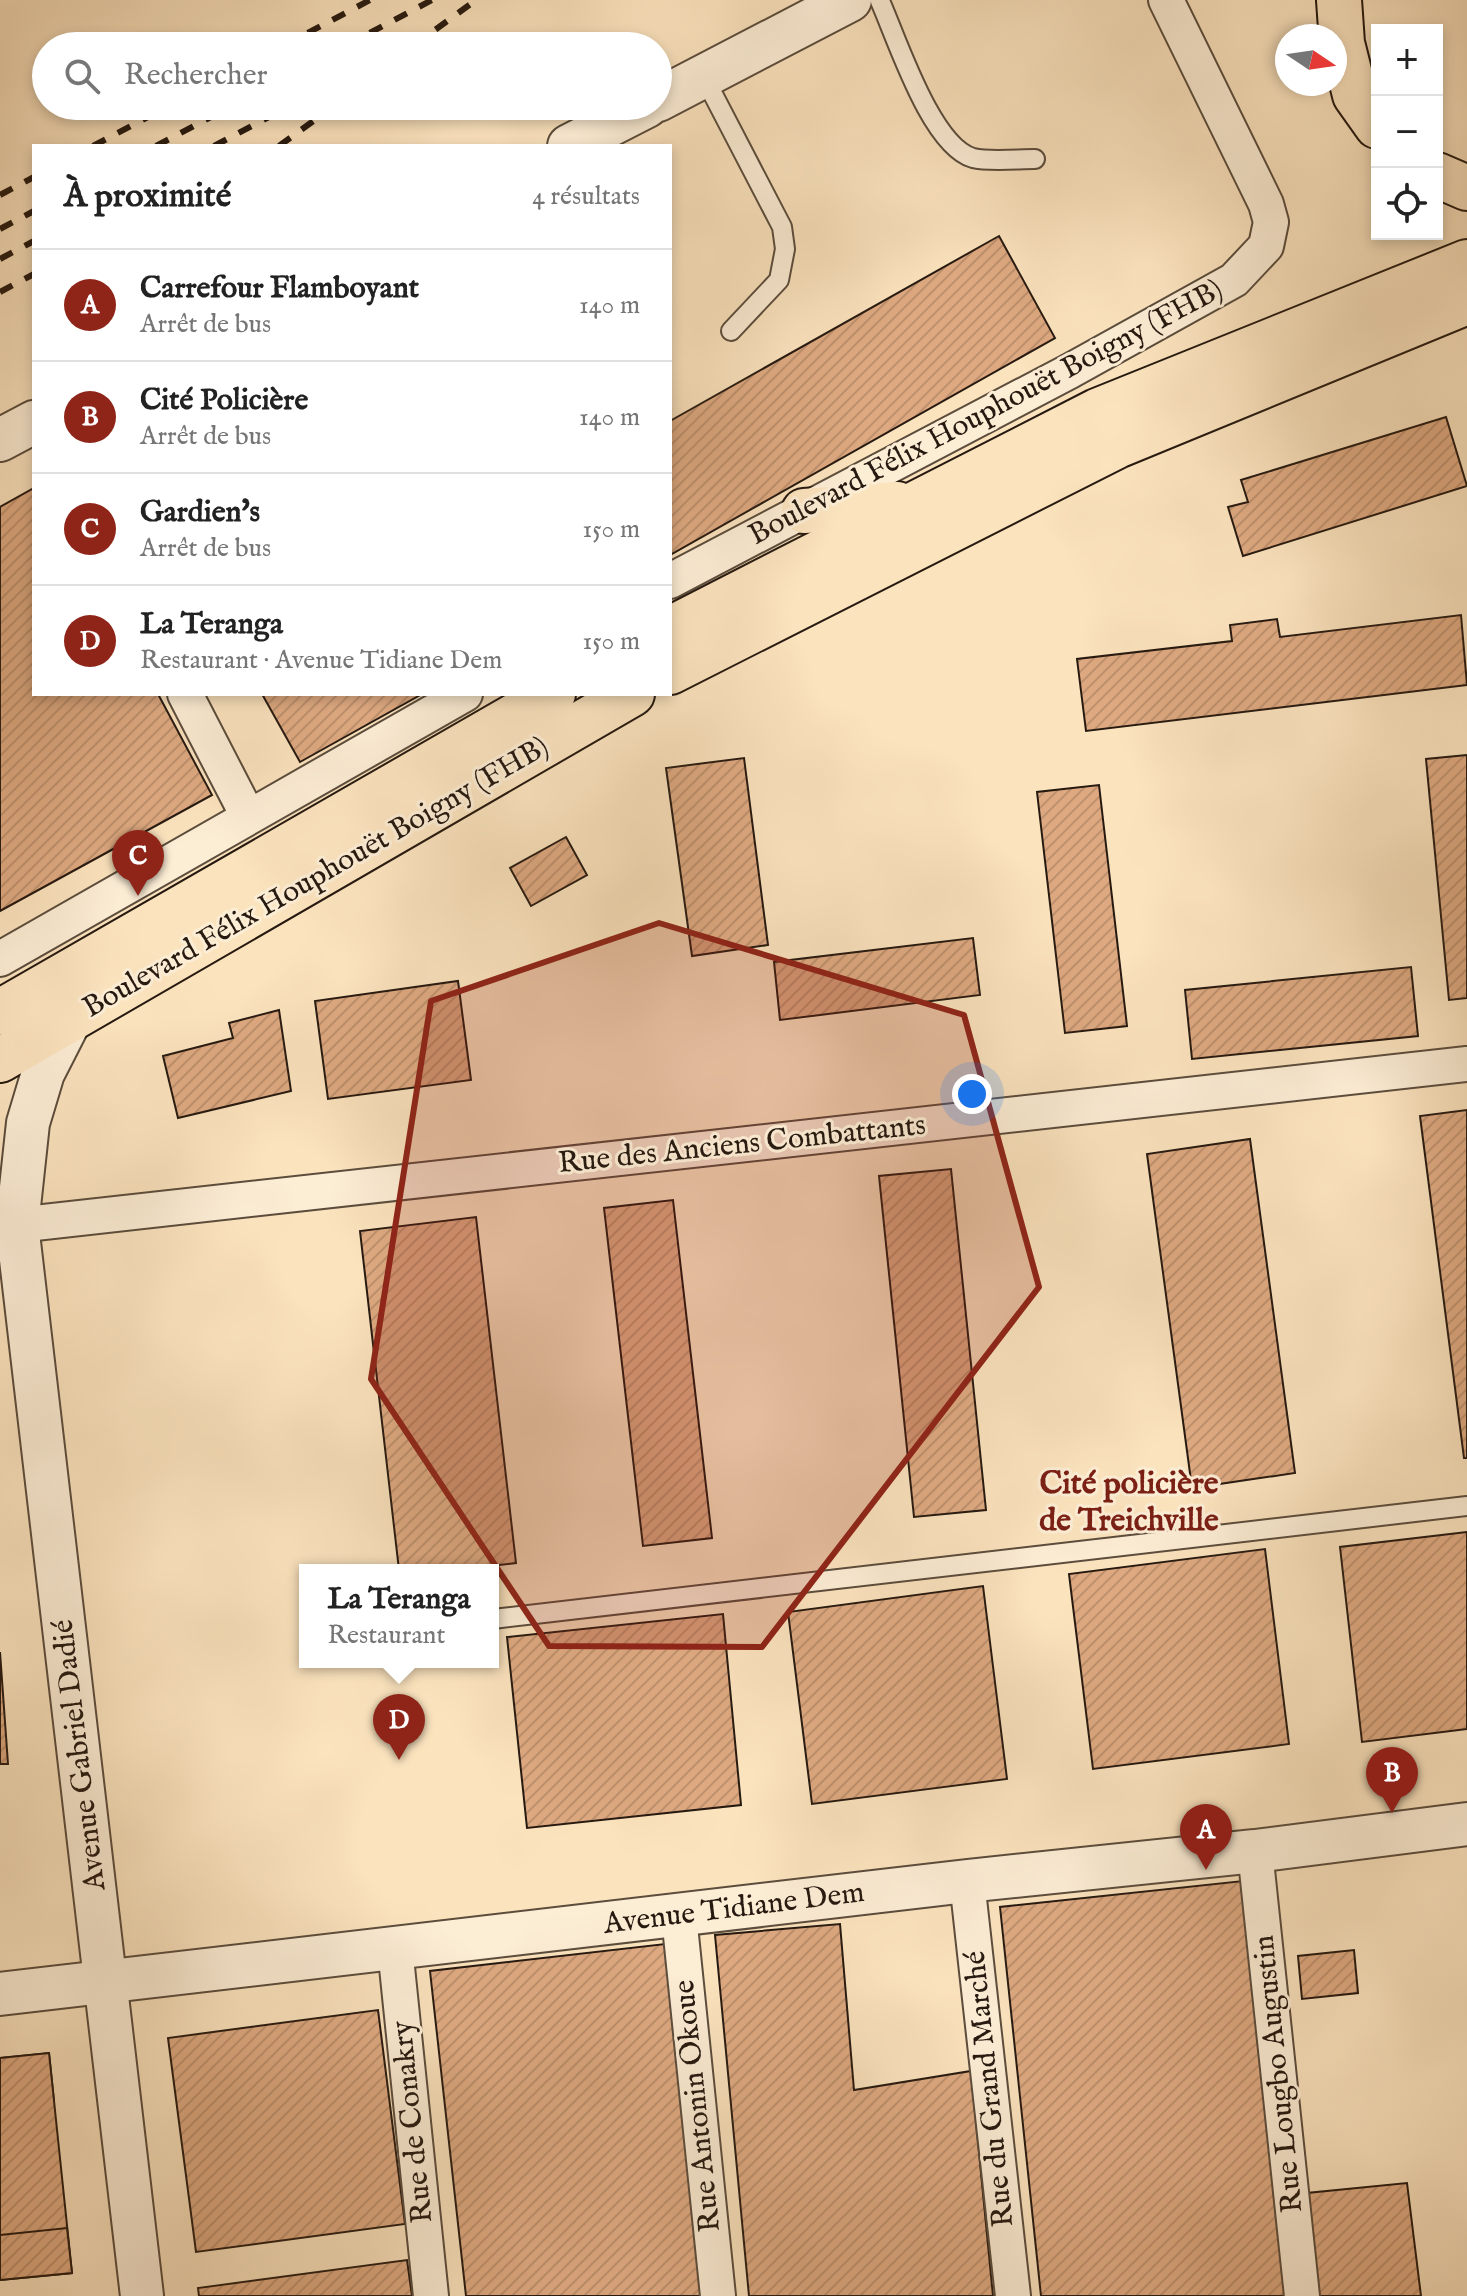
<!DOCTYPE html>
<html lang="fr">
<head>
<meta charset="utf-8">
<style>
	body { margin:0; font-family:"IM FELL English",serif; background:#f6f6f6; color:#222 }
	.controls { position:absolute; right:24px; top:24px; display:grid; overflow:hidden; border-radius:0px; box-shadow:0 4px 12px #0003 }
	.controls button { width:72px; height:72px; display:grid; place-items:center; padding:0; border:0; border-bottom:2px solid #e0e0e0; background:#fff; color:#222; font:40px sans-serif }
	.compass { position:absolute; left:1275px; top:24px; width:72px; height:72px; border-radius:50%; background:#fff; box-shadow:0 4px 12px #0003; rotate:103deg }
	.you { position:absolute; left:972px; top:1094px; width:28px; height:28px; margin:-20px; border:6px solid #fff; border-radius:50%; background:#1a73e8; box-shadow:0 0 0 12px #1a73e833 }
	.badge { display:grid; place-items:center; width:52px; height:52px; border-radius:50%; background:#8f2418; color:#fff; font-size:26px; font-weight:700 }
	.pin { position:absolute; translate:-50% -66px; filter:drop-shadow(0 2px 4px #0008) }
	.pin::after { content:''; position:absolute; top:42px; width:28px; height:24px; background:inherit; clip-path:polygon(0 0,100% 0,50% 100%) }
	.popup { position:absolute; left:299px; top:1564px; width:200px; height:104px; box-sizing:border-box; display:grid; place-content:center; border-radius:0px; background:#fff; filter:drop-shadow(0 2px 6px #0005); font-size:26px; white-space:nowrap; color:#767676 }
	.popup b { font-size:30px; color:#222 }
	.popup::after { content:''; position:absolute; left:50%; top:100%; margin-left:-16px; border:16px solid transparent; border-top-color:#fff }
	.list { margin:0; padding:0; list-style:none }
	h2 { display:flex; justify-content:space-between; align-items:center; height:104px; margin:0; padding:0 32px; font-size:34px }
	h2 small { font-size:26px; font-weight:400; color:#767676 }
	.list li { display:grid; grid-template-columns:52px 1fr auto; gap:24px; align-items:center; box-sizing:border-box; height:112px; padding:0 32px; border-top:2px solid #e0e0e0 }
	.list b { display:block; font-size:30px; white-space:nowrap }
	.list p { margin:0; font-size:26px; white-space:nowrap; color:#767676 }
	.list em { font-size:26px; font-style:normal; color:#767676 }
	.icon { flex:none; width:44px; height:44px; fill:none; stroke:currentColor; stroke-width:2; stroke-linecap:round; stroke-linejoin:round }
	.map { position:relative; flex:none; width:1467px; height:2296px; overflow:hidden }
	.search { position:absolute; background:#fff; box-shadow:0 4px 12px #0003; left:32px; top:32px; width:640px; height:88px; display:flex; align-items:center; gap:20px; box-sizing:border-box; padding:0 28px; border-radius:44px; color:#767676; font-size:30px }
	.panel { position:absolute; background:#fff; box-shadow:0 4px 12px #0003; left:32px; top:144px; width:640px; height:552px; border-radius:0px }
	.map>svg:first-child { display:block }
	.building { fill:url(#building-hatch); stroke:#261910; stroke-width:2 }
	.lines { fill:none; stroke-linecap:round; stroke-linejoin:round }
	.service-casing { stroke:#5b4c3c; stroke-width:22 }
	.minor-casing { stroke:#5b4c3c; stroke-width:38 }
	.tertiary-casing { stroke:#5b4c3c; stroke-width:46 }
	.primary-casing { stroke:#261910; stroke-width:48 }
	.service { stroke:#fcedd5; stroke-width:18 }
	.minor { stroke:#fcedd5; stroke-width:34 }
	.tertiary { stroke:#fcedd5; stroke-width:42 }
	.primary { stroke:#fbe3be; stroke-width:44 }
	.rail { stroke:#261910; stroke-width:6; stroke-dasharray:14 14; stroke-linecap:butt }
	.marked { fill:#8f2418; fill-opacity:0.2; stroke:#8f2418; stroke-width:6; stroke-linejoin:round }
	.labels { text-anchor:middle; dominant-baseline:central; stroke-width:6; stroke-linejoin:round; paint-order:stroke }
	.street-label { font-size:30px; fill:#261910; stroke:#fcedd5 }
	.neighbourhood-label { font-size:32px; font-weight:bold; fill:#7a1f14; stroke:#fcedd5 }
</style>
</head>
<body>
<div class="map">
<svg width="1467" height="2296" viewBox="0 0 1467 2296">
	<defs>
		<pattern id="building-hatch" width="6" height="6" patternUnits="userSpaceOnUse" patternTransform="scale(2)"><rect width="6" height="6" fill="#dea981"/><path d="M-1 1l2-2M0 6l6-6M5 7l2-2" fill="none" stroke="#be916e"/></pattern>
	</defs>
	<rect width="100%" height="100%" fill="#fbe3be"/>
	<filter id="stains"><feTurbulence type="fractalNoise" baseFrequency=".0025" numOctaves="4"/><feColorMatrix values="0 0 0 0 .2 0 0 0 0 .09 0 0 0 0 .02 0 0 0 .5 -.17"/></filter>
	<radialGradient id="worn" r=".72"><stop offset=".6" stop-color="#630" stop-opacity="0"/><stop offset="1" stop-color="#630" stop-opacity=".3"/></radialGradient>
	<!-- building -->
	<g class="building">
		<path d="M999 236 1055 338 670 555V421Z"/>
		<path d="M1446 417 1467 486 1243 556 1228 507 1248 502 1241 480Z"/>
		<path d="M34 488V694H158L212 795 0 911V507Z"/>
		<path d="M1461 615 1467 685 1086 731 1077 659 1232 641 1230 625 1277 619 1280 637Z"/>
		<path d="M262 694H422L300 762Z"/>
		<path d="M1467 755V998L1449 1000 1426 759Z"/>
		<path d="M744 758 768 945 692 956 666 768Z"/>
		<path d="M1099 785 1127 1026 1065 1033 1037 792Z"/>
		<path d="M566 837 587 875 531 906 510 868Z"/>
		<path d="M973 938 980 995 780 1020 774 962Z"/>
		<path d="M1411 967 1418 1036 1192 1059 1185 990Z"/>
		<path d="M458 981 471 1080 328 1099 315 1001Z"/>
		<path d="M279 1010 291 1091 178 1118 163 1056 233 1038 229 1023Z"/>
		<path d="M1467 1110V1458H1464L1420 1116Z"/>
		<path d="M1250 1139 1295 1473 1192 1488 1147 1154Z"/>
		<path d="M951 1169 986 1510 914 1517 879 1176Z"/>
		<path d="M673 1200 712 1538 643 1546 604 1208Z"/>
		<path d="M476 1217 516 1563 457 1570H399L360 1231Z"/>
		<path d="M1467 1532V1729L1362 1742 1340 1547Z"/>
		<path d="M1265 1549 1289 1744 1093 1769 1069 1574Z"/>
		<path d="M983 1586 1007 1779 812 1804 788 1612Z"/>
		<path d="M723 1614 741 1805 527 1828 507 1637Z"/>
		<path d="M0 1652 8 1764H0Z"/>
		<path d="M1243 1881 1287 2296H1041L1000 1907Z"/>
		<path d="M840 1924 854 2090 971 2071 993 2296H749L715 1935Z"/>
		<path d="M665 1944 704 2296H466L430 1971Z"/>
		<path d="M1354 1950 1358 1993 1302 1999 1298 1956Z"/>
		<path d="M378 2010 405 2224 196 2252 168 2038Z"/>
		<path d="M49 2053 54 2101 0 2106V2058Z"/>
		<path d="M49 2053 72 2273 0 2280V2058Z"/>
		<path d="M1407 2183 1421 2296H1311L1297 2194Z"/>
		<path d="M67 2228 72 2273 0 2280V2235Z"/>
		<path d="M407 2260 412 2296H199L198 2288Z"/>
	</g>
	<g class="lines">
		<defs>
			<g id="service">
				<path d="M880 1C897 39 931 146 973 158 989 162 1018 159 1035 159"/>
				<path d="M704 77 782 227 785 249 779 280 731 331"/>
				<path d="M493 1619 1467 1506"/>
			</g>
			<g id="minor">
				<path d="M670 581 1070 371 1234 280 1266 246 1271 222 1266 204 1166 0"/>
				<path d="M185 694 248 816"/>
				<path d="M0 959 465 694"/>
				<path d="M17 1225 1467 1064"/>
				<path d="M1255 1851 1302 2296"/>
				<path d="M967 1881 1013 2296"/>
				<path d="M679 1916 718 2296"/>
				<path d="M395 1948 431 2296"/>
			</g>
			<g id="tertiary">
				<path d="M658 100 850 0"/>
				<path d="M569 146 647 106"/>
				<path d="M0 440 34 422"/>
				<path d="M69 1022 43 1073 28 1123 17 1225 142 2296"/>
				<path d="M0 1994 967 1881 1255 1851 1467 1824"/>
			</g>
			<g id="primary">
				<path d="M1339 0 1342 43 1355 95 1377 126"/>
				<path d="M1437 175 1467 188"/>
				<path d="M804 511 897 504"/>
				<path d="M670 629 1097 411 1467 262"/>
				<path d="M670 672 1117 446 1467 302"/>
				<path d="M0 1012 553 694"/>
				<path d="M0 1060 632 694"/>
			</g>
		</defs>
		<!-- service casing -->
		<use href="#service" class="service-casing"/>
		<!-- minor casing -->
		<use href="#minor" class="minor-casing"/>
		<!-- tertiary casing -->
		<use href="#tertiary" class="tertiary-casing"/>
		<!-- primary casing -->
		<use href="#primary" class="primary-casing"/>
		<!-- service -->
		<use href="#service" class="service"/>
		<!-- minor -->
		<use href="#minor" class="minor"/>
		<!-- tertiary -->
		<use href="#tertiary" class="tertiary"/>
		<!-- primary -->
		<use href="#primary" class="primary"/>
		<!-- rail -->
		<g class="rail">
			<path d="M283 46 370 0"/>
			<path d="M345 46 432 0"/>
			<path d="M413 46 476 0"/>
			<path d="M93 146 169 106"/>
			<path d="M156 146 232 106"/>
			<path d="M214 146 290 106"/>
			<path d="M279 146 334 106"/>
			<path d="M0 195 34 177"/>
			<path d="M0 229 34 211"/>
			<path d="M0 259 34 241"/>
			<path d="M0 292 34 274"/>
		</g>
	</g>
	<!-- marked area -->
	<path class="marked" d="M659 923 964 1015 1039 1287 762 1647 549 1646 371 1379 431 1001Z"/>
	<g class="labels">
		<!-- street labels -->
		<g class="street-label">
			<text transform="translate(986 413) rotate(-28)">Boulevard Félix Houphouët Boigny (FHB)</text>
			<text transform="translate(316 878) rotate(-30)">Boulevard Félix Houphouët Boigny (FHB)</text>
			<text transform="translate(742 1145) rotate(-6)">Rue des Anciens Combattants</text>
			<text transform="translate(80 1755) rotate(-97)">Avenue Gabriel Dadié</text>
			<text transform="translate(734 1909) rotate(-7)">Avenue Tidiane Dem</text>
			<text transform="translate(1279 2074) rotate(-96)">Rue Lougbo Augustin</text>
			<text transform="translate(990 2089) rotate(-96)">Rue du Grand Marché</text>
			<text transform="translate(698 2106) rotate(-96)">Rue Antonin Okoue</text>
			<text transform="translate(413 2122) rotate(-96)">Rue de Conakry</text>
		</g>
		<!-- neighbourhood labels -->
		<g class="neighbourhood-label">
			<text x="1129" y="1484">Cité policière<tspan x="1129" dy="37">de Treichville</tspan></text>
		</g>
	</g>
	<rect width="100%" height="100%" filter="url(#stains)"/>
	<rect width="100%" height="100%" fill="url(#worn)"/>
</svg>
<div class="controls">
<button>+</button>
<button>−</button>
<button><svg class="icon" aria-label="locate" viewBox="0 0 24 24"><circle cx="12" cy="12" r="6"/><path d="M12 2v4M12 18v4M2 12h4M18 12h4"/></svg></button>
</div>
<svg class="compass" viewBox="-18 -18 36 36"><path d="M0-13l5 13h-10z" fill="#e53935"/><path d="M0 13l5-13h-10z" fill="#767676"/></svg>
<div class="you"></div>
<div class="pin badge" style="left:1206px;top:1870px">A</div>
<div class="pin badge" style="left:1392px;top:1813px">B</div>
<div class="pin badge" style="left:138px;top:896px">C</div>
<div class="pin badge" style="left:399px;top:1760px">D</div>
<div class="popup"><b>La Teranga</b>Restaurant</div>
<div class="search"><svg class="icon" aria-label="search" viewBox="0 0 24 24"><circle cx="10" cy="10" r="6"/><path d="M15 15l6 6"/></svg>Rechercher</div>
<section class="panel">
<h2>À proximité<small>4 résultats</small></h2>
<ul class="list">
<li><span class="badge">A</span><div><b>Carrefour Flamboyant</b><p>Arrêt de bus</p></div><em>140 m</em></li>
<li><span class="badge">B</span><div><b>Cité Policière</b><p>Arrêt de bus</p></div><em>140 m</em></li>
<li><span class="badge">C</span><div><b>Gardien's</b><p>Arrêt de bus</p></div><em>150 m</em></li>
<li><span class="badge">D</span><div><b>La Teranga</b><p>Restaurant · Avenue Tidiane Dem</p></div><em>150 m</em></li>
</ul>
</section>
</div>
</body>
</html>
